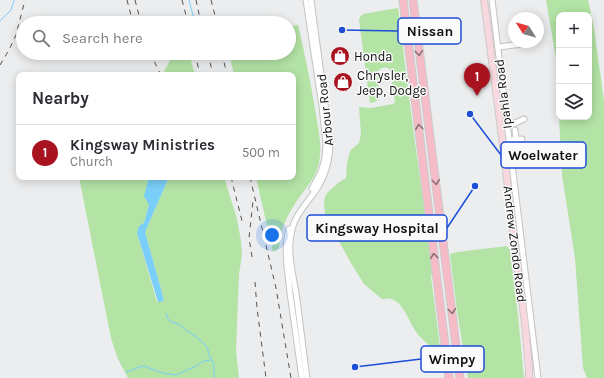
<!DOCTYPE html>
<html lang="en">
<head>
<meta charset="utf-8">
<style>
	body { margin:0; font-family:Karla,sans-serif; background:#f2f2f3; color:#2b2b33 }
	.controls { position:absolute; right:12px; top:12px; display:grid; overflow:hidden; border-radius:8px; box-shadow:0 2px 10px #0003 }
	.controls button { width:36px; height:36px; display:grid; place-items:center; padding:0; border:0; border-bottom:1px solid #e1e1e2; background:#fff; color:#2b2b33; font:20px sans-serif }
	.compass { position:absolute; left:508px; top:12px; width:36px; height:36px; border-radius:50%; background:#fff; box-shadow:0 2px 10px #0003; rotate:307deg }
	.you { position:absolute; left:272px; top:235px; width:14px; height:14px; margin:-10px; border:3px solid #fff; border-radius:50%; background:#1a73e8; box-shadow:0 0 0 6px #1a73e833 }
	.badge { display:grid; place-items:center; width:26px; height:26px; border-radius:50%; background:#a9131f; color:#fff; font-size:13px; font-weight:700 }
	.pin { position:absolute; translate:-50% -33px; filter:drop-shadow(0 1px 2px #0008) }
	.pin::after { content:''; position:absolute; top:21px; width:14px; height:12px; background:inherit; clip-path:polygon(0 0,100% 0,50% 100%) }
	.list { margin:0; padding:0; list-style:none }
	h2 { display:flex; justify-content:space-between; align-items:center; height:52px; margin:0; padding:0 16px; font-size:17px }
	h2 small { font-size:13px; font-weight:400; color:#7c7c81 }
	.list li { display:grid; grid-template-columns:26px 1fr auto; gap:12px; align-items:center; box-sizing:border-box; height:56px; padding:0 16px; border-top:1px solid #e1e1e2 }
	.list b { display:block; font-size:15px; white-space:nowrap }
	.list p { margin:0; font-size:13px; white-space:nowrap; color:#7c7c81 }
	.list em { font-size:13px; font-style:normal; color:#7c7c81 }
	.icon { flex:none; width:22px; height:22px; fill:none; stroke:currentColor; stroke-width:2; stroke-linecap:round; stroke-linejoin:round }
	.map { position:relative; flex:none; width:604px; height:378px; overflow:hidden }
	.search { position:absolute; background:#fff; box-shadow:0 2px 10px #0003; left:16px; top:16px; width:280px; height:44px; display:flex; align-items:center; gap:10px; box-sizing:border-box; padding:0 14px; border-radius:22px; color:#7c7c81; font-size:15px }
	.panel { position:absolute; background:#fff; box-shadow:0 2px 10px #0003; left:16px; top:72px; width:280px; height:108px; border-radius:8px }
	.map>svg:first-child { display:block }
	.green { fill:#b3e3a5 }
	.water { fill:#7acff8 }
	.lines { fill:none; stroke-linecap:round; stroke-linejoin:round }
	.stream { stroke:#7acff8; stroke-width:1 }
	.minor-casing { stroke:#c3c3c4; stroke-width:7 }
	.major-casing { stroke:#cbcbcb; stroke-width:8 }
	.highway-casing { stroke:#cbcbcb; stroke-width:9 }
	.minor { stroke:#fff; stroke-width:5 }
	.major { stroke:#f9d7de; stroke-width:6 }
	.highway { stroke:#f5bcc8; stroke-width:7 }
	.rail { stroke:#545455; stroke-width:1; stroke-dasharray:5 5; stroke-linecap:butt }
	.oneway { stroke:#8e6f76 }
	.labels { text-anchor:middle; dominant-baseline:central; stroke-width:3; stroke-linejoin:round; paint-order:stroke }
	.poi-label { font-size:13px; fill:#111; stroke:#fafafb; text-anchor:start }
	.street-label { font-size:13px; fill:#111; stroke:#fafafb }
	.leader { fill:none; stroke:#1d4ed8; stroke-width:1.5 }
	.callout-dot { fill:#1d4ed8; stroke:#fafafb; stroke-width:1.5 }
	.callout { fill:#fafafb; stroke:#1d4ed8; stroke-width:1.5 }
	.callout-label { font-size:14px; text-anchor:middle; font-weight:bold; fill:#111 }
</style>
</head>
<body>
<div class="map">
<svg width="604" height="378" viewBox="0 0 604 378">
	<rect width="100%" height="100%" fill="#ecedee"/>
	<!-- green -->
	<g class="green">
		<path d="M546 0H588L594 28 604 101V378H587L583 368 575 258 562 175 559 117H589V15H559V107L557 65Z"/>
		<path d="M398 8 414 136 423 199 432 272 431 277 440 347 432 349C428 343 421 339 417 333 409 323 404 302 391 299 388 298 385 299 382 299L364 284 351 263 325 216 324 200 327 193 338 183 346 178 347 163 350 151 359 143 361 134 359 107 371 108 393 104 395 102 390 70 388 68C382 67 379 68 377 74L380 97C378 102 375 102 370 103L359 20 360 17 363 14Z"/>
		<path d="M298 25C305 55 311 84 316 115 319 134 324 154 316 172 312 181 306 188 301 195 289 212 280 227 279 248L273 252 256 177H293V75H234L229 53H289V26Z"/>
		<path d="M174 53H189L195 75H162Z"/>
		<path d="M79 177H149V205L144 223 137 233 157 302H160L164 300 145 232 169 177H224L237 219 241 241 242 255 239 274 236 350 239 378H128L118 359 111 338Z"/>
		<path d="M507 246 510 250 518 315 524 378H468L457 311 450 254 458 252Z"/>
	</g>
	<!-- water -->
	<path class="water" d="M149 177H169L145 232 164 300 160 302H158L137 233 139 226 144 223 149 205 144 196Z"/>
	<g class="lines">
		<!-- stream -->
		<g class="stream">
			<path d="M189 0 195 23"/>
			<path d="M0 21 11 10 14 0"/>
			<path d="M28 74 33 75"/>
			<path d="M166 313 168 319 170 321 180 325 186 330 198 338 208 348C207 355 214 361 214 368 215 372 213 374 214 378"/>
			<path d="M126 372 140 367 144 366 163 373 176 375 196 366 204 361 211 360"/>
		</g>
		<defs>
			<g id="minor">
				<path d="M306 0 322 106 326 144 325 159 321 172 312 189"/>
				<path d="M492 0 538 378"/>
				<path d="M498 47 524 44"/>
				<path d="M507 125 513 124 524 119"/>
				<path d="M515 130 516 139"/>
				<path d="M509 140 522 139"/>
				<path d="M289 229C283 250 288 271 290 293 294 321 298 349 302 378"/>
				<path d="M307 378C303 350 300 321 296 293 292 270 286 249 293 226 297 212 308 202 316 190 326 175 330 159 330 141L311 0"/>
			</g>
			<path id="major" d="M484 0 501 129 517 263 525 323 529 369V378"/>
			<g id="highway">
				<path d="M403 0 449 378"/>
				<path d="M413 0 460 378"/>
			</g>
		</defs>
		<!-- minor casing -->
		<use href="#minor" class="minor-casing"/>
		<!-- major casing -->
		<use href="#major" class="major-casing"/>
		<!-- highway casing -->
		<use href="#highway" class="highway-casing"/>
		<!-- minor -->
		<use href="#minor" class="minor"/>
		<!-- major -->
		<use href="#major" class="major"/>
		<!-- highway -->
		<use href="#highway" class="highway"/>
		<!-- rail -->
		<g class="rail">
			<path d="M127 0 133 23"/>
			<path d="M135 0 141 23"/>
			<path d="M182 0 188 23"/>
			<path d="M196 0 201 23"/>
			<path d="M211 0 217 23"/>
			<path d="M150 53 161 75"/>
			<path d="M195 53 200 75"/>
			<path d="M208 53 213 75"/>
			<path d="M222 53 227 75"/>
			<path d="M0 65 9 50 16 35 25 0"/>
			<path d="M231 177 242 221"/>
			<path d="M250 177 276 288 291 378"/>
			<path d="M252 257 249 238 253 201"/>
			<path d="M255 282 257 308 266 378"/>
		</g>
	</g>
	<!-- one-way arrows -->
	<defs><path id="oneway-chevron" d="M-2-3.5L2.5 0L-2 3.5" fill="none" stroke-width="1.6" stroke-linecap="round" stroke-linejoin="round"/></defs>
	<g class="oneway">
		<use href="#oneway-chevron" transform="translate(419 53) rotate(83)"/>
		<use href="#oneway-chevron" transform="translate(419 127) rotate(-97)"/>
		<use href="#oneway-chevron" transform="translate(436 182) rotate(83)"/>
		<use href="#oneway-chevron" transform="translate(434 256) rotate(-96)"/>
		<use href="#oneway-chevron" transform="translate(452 311) rotate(83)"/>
	</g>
	<!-- icons -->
	<defs>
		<symbol id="shop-disc" viewBox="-11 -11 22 22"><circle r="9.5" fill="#a9131f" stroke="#fafafb"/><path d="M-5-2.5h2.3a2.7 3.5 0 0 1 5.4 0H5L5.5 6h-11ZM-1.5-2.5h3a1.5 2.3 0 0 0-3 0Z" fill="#fff"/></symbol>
	</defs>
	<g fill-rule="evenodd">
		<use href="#shop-disc" x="329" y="45" width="22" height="22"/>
		<use href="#shop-disc" x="332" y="71" width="22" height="22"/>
	</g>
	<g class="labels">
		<!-- poi labels -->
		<g class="poi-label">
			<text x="354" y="56">Honda</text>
			<text x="357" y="75">Chrysler,<tspan x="357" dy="15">Jeep, Dodge</tspan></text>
		</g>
		<!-- street labels -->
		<g class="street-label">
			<text transform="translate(503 94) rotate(-97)">Ipahla Road</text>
			<text transform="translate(325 110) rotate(-96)">Arbour Road</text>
			<text transform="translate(515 244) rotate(83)">Andrew Zondo Road</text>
		</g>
	</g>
	<!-- callouts -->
	<path class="leader" d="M342 30L398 31M470 114L501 155M475 186L447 228M355 367L421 359"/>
	<g class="callout-dot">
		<circle cx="342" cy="30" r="4"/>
		<circle cx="470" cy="114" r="4"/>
		<circle cx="475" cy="186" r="4"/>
		<circle cx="355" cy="367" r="4"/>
	</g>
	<g class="callout">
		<rect x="398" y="18" width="63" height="26" rx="4"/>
		<rect x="501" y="142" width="85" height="26" rx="4"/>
		<rect x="307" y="215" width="140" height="26" rx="4"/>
		<rect x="421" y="346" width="63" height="26" rx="4"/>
	</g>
	<g class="callout-label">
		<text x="430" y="36">Nissan</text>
		<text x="543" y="160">Woelwater</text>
		<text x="377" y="233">Kingsway Hospital</text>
		<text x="452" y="364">Wimpy</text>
	</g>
</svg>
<div class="controls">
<button>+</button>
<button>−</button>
<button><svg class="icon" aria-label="layers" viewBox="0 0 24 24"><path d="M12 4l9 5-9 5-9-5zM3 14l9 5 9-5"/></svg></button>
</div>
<svg class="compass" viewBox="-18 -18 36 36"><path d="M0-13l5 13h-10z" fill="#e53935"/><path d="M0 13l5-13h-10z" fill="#7c7c81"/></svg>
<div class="you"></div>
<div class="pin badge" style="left:477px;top:96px">1</div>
<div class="search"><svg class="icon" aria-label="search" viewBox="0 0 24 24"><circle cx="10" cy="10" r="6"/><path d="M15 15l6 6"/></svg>Search here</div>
<section class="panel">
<h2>Nearby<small></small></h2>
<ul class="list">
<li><span class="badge">1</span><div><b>Kingsway Ministries</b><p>Church</p></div><em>500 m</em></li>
</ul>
</section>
</div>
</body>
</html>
